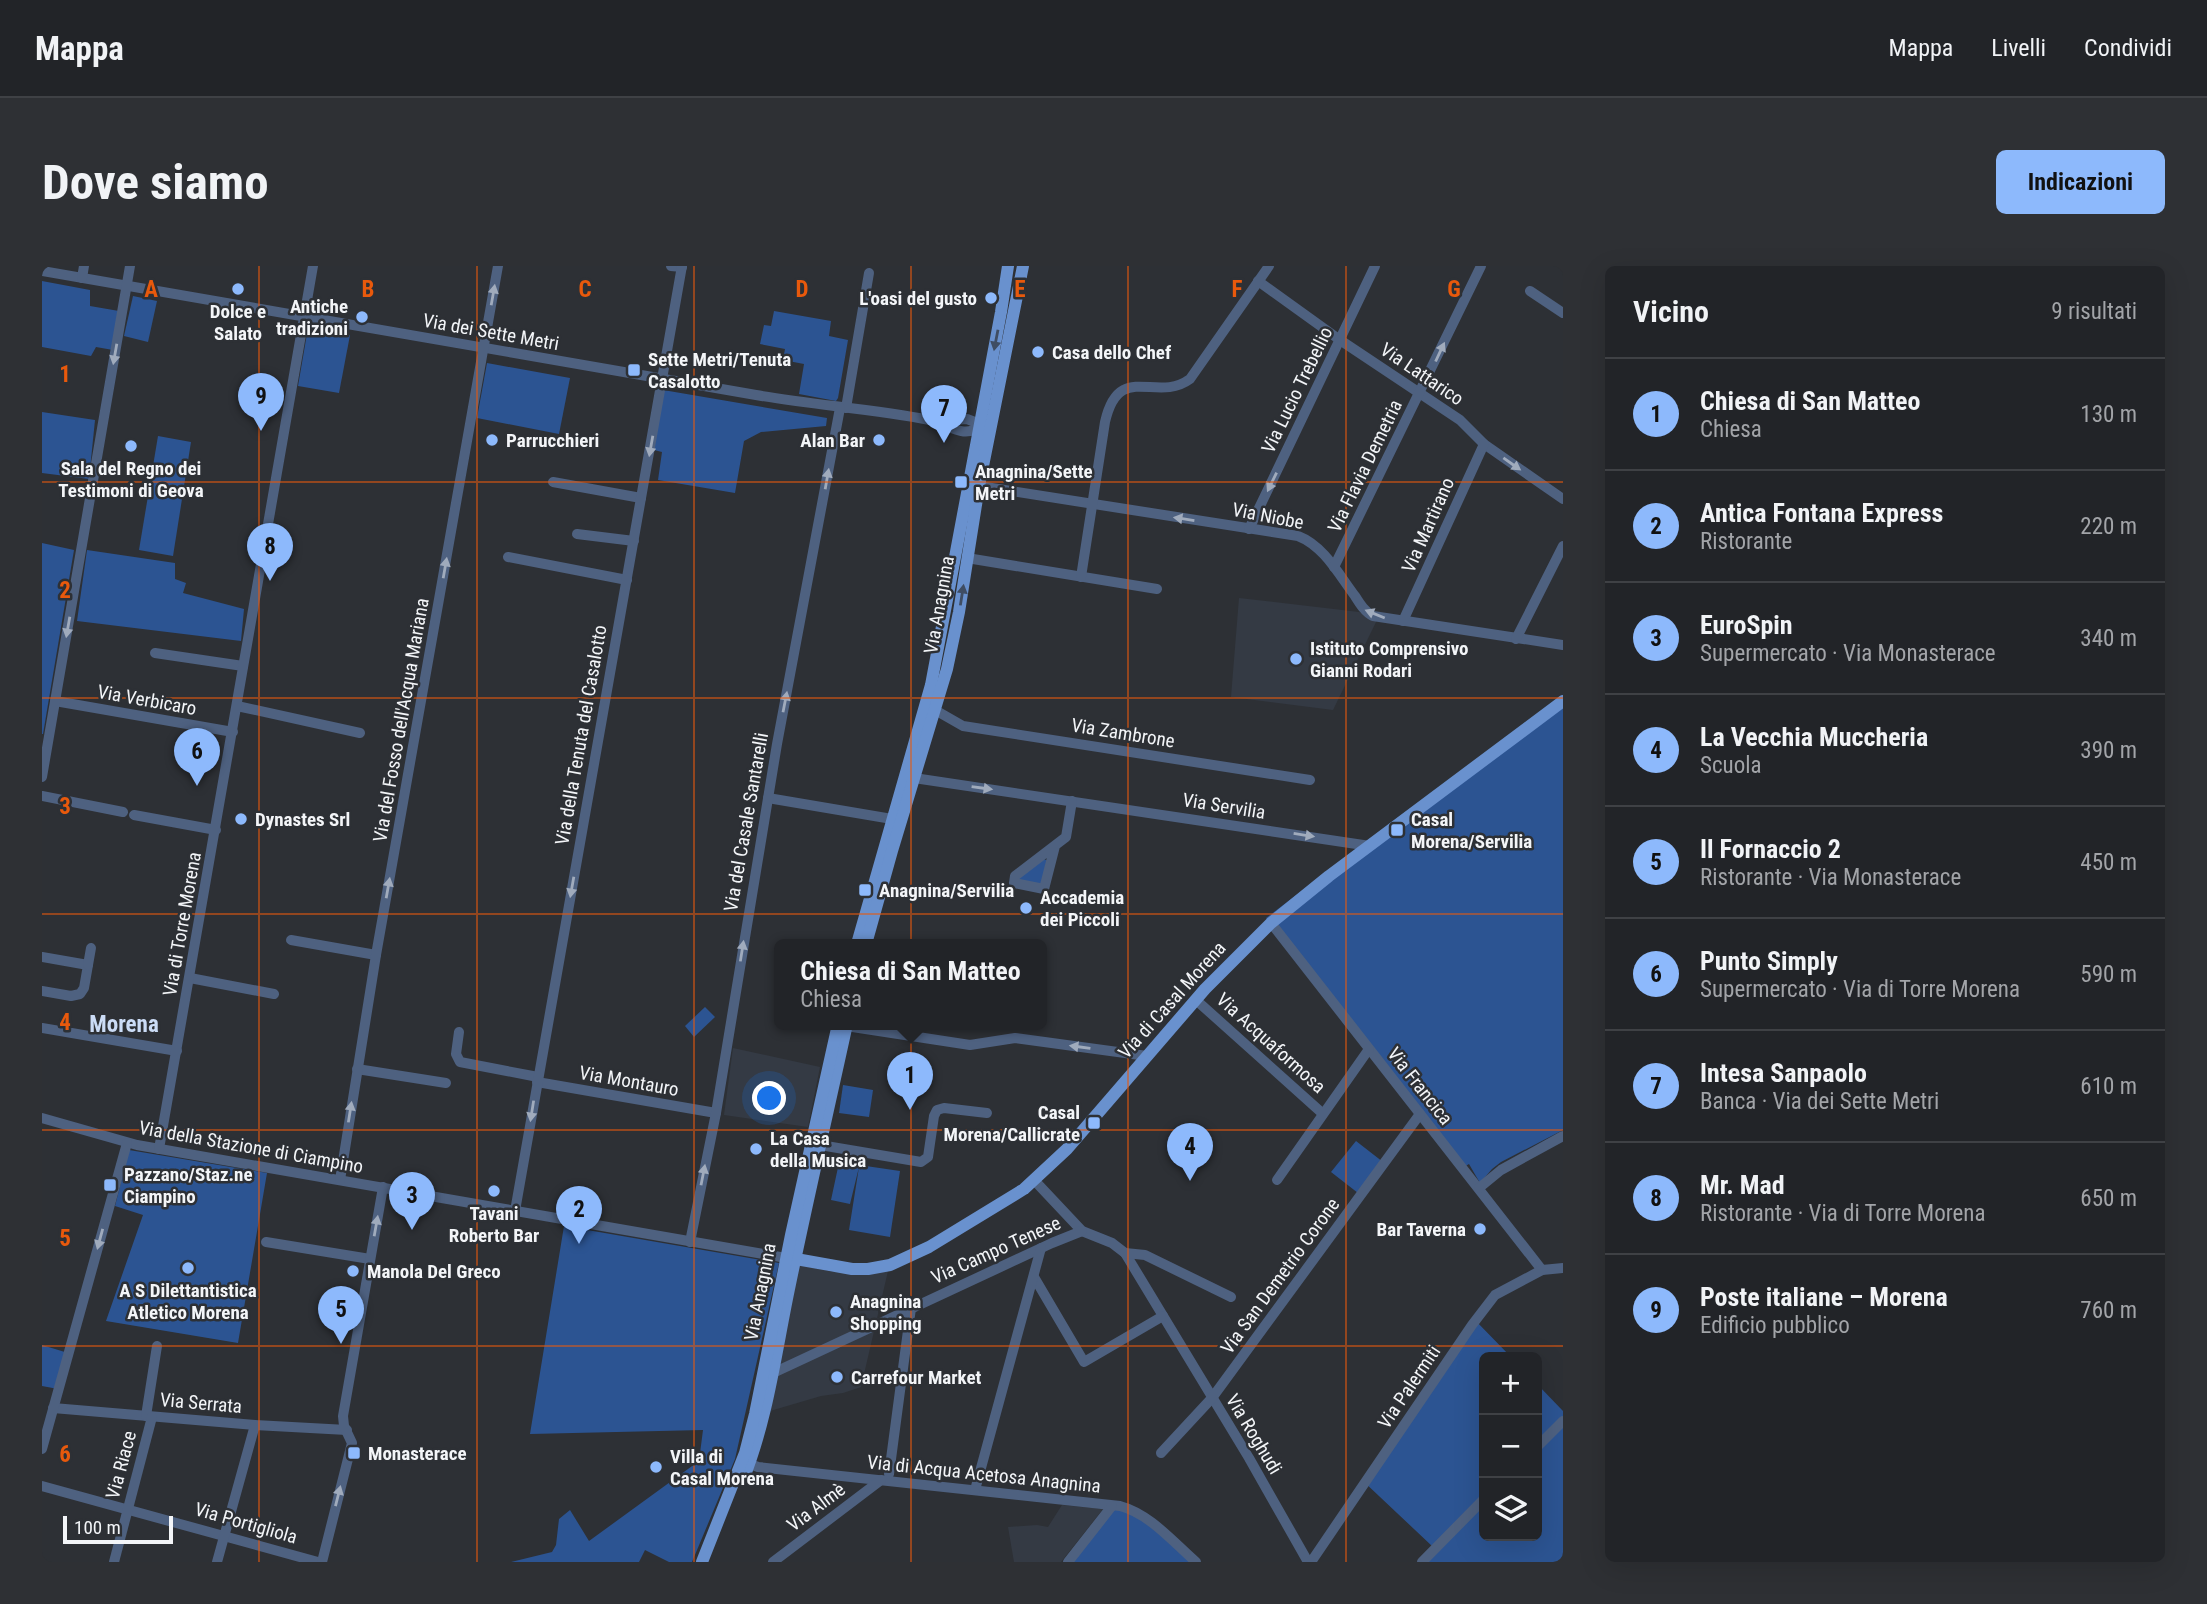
<!DOCTYPE html>
<html lang="it">
<head>
<meta charset="utf-8">
<style>
	body { margin:0; font-family:"Roboto Condensed",sans-serif; background:#2e3034; color:#f1f3f6 }
	.controls { position:absolute; right:21px; bottom:21px; display:grid; overflow:hidden; border-radius:10px; box-shadow:0 7px 28px #0002 }
	.controls button { width:63px; height:63px; display:grid; place-items:center; padding:0; border:0; border-bottom:2px solid #3f4145; background:#222428; color:#f1f3f6; font:35px sans-serif }
	.scale { position:absolute; left:21px; bottom:18px; width:110px; box-sizing:border-box; padding-left:7px; border:4px solid #f3f5f8; border-top:0; font-size:19px; line-height:24px; white-space:nowrap; color:#f3f5f8; -webkit-text-stroke:5px #2d3035; paint-order:stroke }
	.you { position:absolute; left:728px; top:833px; width:24px; height:24px; margin:-18px; border:5px solid #fff; border-radius:50%; background:#1a73e8; box-shadow:0 0 0 10px #1a73e833 }
	.badge { display:grid; place-items:center; width:46px; height:46px; border-radius:50%; background:#8db9fc; color:#111; font-size:23px; font-weight:700 }
	.pin { position:absolute; translate:-50% -58px; filter:drop-shadow(0 2px 4px #0008) }
	.pin::after { content:''; position:absolute; top:37px; width:24px; height:21px; background:inherit; clip-path:polygon(0 0,100% 0,50% 100%) }
	.popup { position:absolute; left:732px; top:673px; width:273px; height:91px; box-sizing:border-box; display:grid; place-content:center; border-radius:10px; background:#222428; filter:drop-shadow(0 2px 5px #0005); font-size:23px; white-space:nowrap; color:#a2a4a8 }
	.popup b { font-size:26px; color:#f1f3f6 }
	.popup::after { content:''; position:absolute; left:50%; top:100%; margin-left:-14px; border:14px solid transparent; border-top-color:#222428 }
	.list { margin:0; padding:0; list-style:none }
	h2 { display:flex; justify-content:space-between; align-items:center; height:91px; margin:0; padding:0 28px; font-size:30px }
	h2 small { font-size:23px; font-weight:400; color:#a2a4a8 }
	.list li { display:grid; grid-template-columns:46px 1fr auto; gap:21px; align-items:center; box-sizing:border-box; height:112px; padding:0 28px; border-top:2px solid #3f4145 }
	.list b { display:block; font-size:26px; white-space:nowrap }
	.list p { margin:0; font-size:23px; white-space:nowrap; color:#a2a4a8 }
	.list em { font-size:23px; font-style:normal; color:#a2a4a8 }
	.icon { flex:none; width:38px; height:38px; fill:none; stroke:currentColor; stroke-width:2; stroke-linecap:round; stroke-linejoin:round }
	.map { position:relative; flex:none; width:1521px; height:1296px; overflow:hidden; border-radius:10px }
	header { display:flex; align-items:center; gap:42px; box-sizing:border-box; height:98px; padding:0 35px; background:#222428; border-bottom:2px solid #3f4145 }
	header strong { font-size:33px }
	nav { display:flex; gap:38px; margin-inline-start:auto; font-size:24px }
	.intro { display:flex; align-items:center; justify-content:space-between; box-sizing:border-box; height:168px; padding:0 42px }
	h1 { margin:0; font-size:49px }
	.button { padding:18px 32px; border-radius:10px; background:#8db9fc; color:#111; font-size:24px; font-weight:700 }
	main { display:flex; gap:42px; padding:0 42px }
	aside { flex:1; background:#222428; border-radius:10px; box-shadow:0 7px 28px #0002 }
	.map>svg:first-child { display:block }
	.built { fill:#343a44 }
	.green { fill:#2c5492 }
	.lines { fill:none; stroke-linecap:round; stroke-linejoin:round }
	.minor { stroke:#4e6180; stroke-width:10 }
	.major { stroke:#6991ce; stroke-width:12 }
	.oneway { fill:#a0abbc }
	.oneway2 { fill:#3f4d63 }
	.grid { fill:none; stroke:#e8590c; stroke-width:2; stroke-opacity:0.55 }
	.poi-dot { fill:#8db9fc; stroke:#2d3035; stroke-width:2.5 }
	.labels { text-anchor:middle; dominant-baseline:central; stroke-width:5; stroke-linejoin:round; paint-order:stroke }
	.poi-label { font-size:19px; font-weight:bold; fill:#f3f5f8; stroke:#2d3035; text-anchor:start }
	.street-label { font-size:19px; fill:#f3f5f8; stroke:#2d3035 }
	.quarter-label { font-size:23px; font-weight:bold; fill:#cbdcf6; stroke:#2d3035 }
	.grid-label { font-size:23px; text-anchor:middle; font-weight:bold; fill:#e8590c; stroke:#2d3035; stroke-width:5; stroke-linejoin:round; paint-order:stroke }
</style>
</head>
<body>
<header>
<strong>Mappa</strong>
<nav><a>Mappa</a><a>Livelli</a><a>Condividi</a></nav>
</header>
<div class="intro"><h1>Dove siamo</h1><a class="button">Indicazioni</a></div>
<main>
<div class="map">
<svg width="1521" height="1296" viewBox="0 0 1521 1296">
	<rect width="100%" height="100%" fill="#2d3035"/>
	<!-- built -->
	<g class="built">
		<path d="M1197 332 1317 346 1335 354 1291 444 1189 431Z"/>
		<path d="M691 782 778 801 766 861 682 849Z"/>
		<path d="M757 999 791 1006 846 1005 819 1121 801 1127 779 1130 728 1145Z"/>
		<path d="M1020 1239 1061 1243 1019 1296H972L966 1261 995 1259 1006 1261Z"/>
	</g>
	<!-- green -->
	<g class="green">
		<path d="M0 15 48 24V40L77 45 71 84 54 81 49 90 0 81Z"/>
		<path d="M91 30 115 35 106 76 82 70Z"/>
		<path d="M732 45 789 55 787 70 806 74 796 132 794 135 757 128 762 98 741 94 743 83 718 78 722 59 729 60Z"/>
		<path d="M266 62 308 69 297 127 256 120Z"/>
		<path d="M445 97 528 112 517 168 435 152Z"/>
		<path d="M621 124 785 152 784 160 719 166 702 175 693 227 616 214 620 186 612 184Z"/>
		<path d="M0 146 53 154 47 213 0 207Z"/>
		<path d="M116 170 149 176 131 290 97 284Z"/>
		<path d="M0 277 32 284 1 468H0Z"/>
		<path d="M45 284 133 297V313L144 317 141 327 202 343 199 375 35 355Z"/>
		<path d="M1521 430V864L1459 896 1450 903 1438 917 1427 898 1420 902 1224 652 1358 550Z"/>
		<path d="M1000 593 1005 594 999 618 976 615V612Z"/>
		<path d="M663 741 673 751 652 771 643 760Z"/>
		<path d="M801 819 831 824 827 851 797 847Z"/>
		<path d="M1314 875 1341 896 1316 927 1289 906Z"/>
		<path d="M87 884 225 907 196 1077 64 1055 101 949 73 940Z"/>
		<path d="M798 892 817 896V899L858 905 848 971 807 964 817 901 808 938 789 934Z"/>
		<path d="M522 960 737 997 693 1193 650 1296H627L603 1284 597 1296H469L510 1286 514 1279 517 1253 528 1244 547 1275 657 1195 661 1164 488 1168Z"/>
		<path d="M1431 1052 1469 1091H1442V1229L1390 1280 1320 1214Z"/>
		<path d="M0 1079 26 1087 16 1123 0 1120Z"/>
		<path d="M1495 1118 1521 1145V1152L1495 1177Z"/>
		<path d="M1521 1155V1296H1380L1442 1233V1270H1495V1181Z"/>
		<path d="M1070 1240 1085 1242 1157 1296H1027Z"/>
	</g>
	<g class="lines">
		<!-- minor -->
		<g class="minor">
			<path d="M629 0 640 1"/>
			<path d="M0 5 714 129C772 139 830 143 888 154 905 157 923 175 938 159"/>
			<path d="M40 12 42 0"/>
			<path d="M1216 15 1298 74 1418 154 1442 178 1521 233"/>
			<path d="M1488 25 1521 47"/>
			<path d="M804 142 827 7"/>
			<path d="M897 155 925 153 943 160"/>
			<path d="M511 216 599 232"/>
			<path d="M937 220 1256 270C1282 280 1297 309 1313 330 1318 338 1323 346 1331 350L1521 379"/>
			<path d="M1207 263 1333 0"/>
			<path d="M535 268 592 275"/>
			<path d="M466 291 585 314"/>
			<path d="M925 292 1115 323"/>
			<path d="M1292 301 1439 0"/>
			<path d="M1039 311 1063 156C1077 94 1114 138 1148 113L1227 0"/>
			<path d="M1361 355 1442 178"/>
			<path d="M1474 373 1521 280"/>
			<path d="M113 387 201 400"/>
			<path d="M13 435 191 466"/>
			<path d="M195 440 318 467"/>
			<path d="M893 444 921 460 1268 514"/>
			<path d="M0 511 88 0"/>
			<path d="M872 512 1328 580"/>
			<path d="M0 530 81 546"/>
			<path d="M726 532 850 553"/>
			<path d="M92 549 174 564"/>
			<path d="M1013 580 1002 623 972 617 973 610 1024 571 1030 535"/>
			<path d="M1229 657 1500 1004"/>
			<path d="M249 674 334 689"/>
			<path d="M0 691 46 699 42 722 38 728 29 730 0 725"/>
			<path d="M46 699 49 682"/>
			<path d="M148 712 232 728"/>
			<path d="M1154 734 1280 847"/>
			<path d="M804 760 928 779 973 772 1105 790"/>
			<path d="M0 762 135 785"/>
			<path d="M417 766 414 788 418 796 496 811"/>
			<path d="M315 803 404 817"/>
			<path d="M495 816 674 847"/>
			<path d="M0 852 95 879 750 993"/>
			<path d="M778 879 879 896 886 891 892 850 895 844 902 842 945 847"/>
			<path d="M117 883 271 0"/>
			<path d="M298 914 334 689 456 0"/>
			<path d="M992 914 1040 965 1070 977 1083 987 1207 1192 1266 1296"/>
			<path d="M1235 914 1327 783"/>
			<path d="M1437 922 1459 904 1521 870"/>
			<path d="M473 945 640 0"/>
			<path d="M224 976 328 993"/>
			<path d="M648 976 674 847 735 478 798 142"/>
			<path d="M1083 987 1103 989 1189 1031"/>
			<path d="M992 1011 1042 1096 1121 1050"/>
			<path d="M731 1107 1010 977 1040 965"/>
			<path d="M11 1142 213 1159 305 1164"/>
			<path d="M104 1150 115 1080"/>
			<path d="M1495 1181 1521 1155"/>
			<path d="M0 1183 85 877"/>
			<path d="M1119 1187 1170 1132 1378 848"/>
			<path d="M704 1192 708 1198 716 1201 1078 1240C1108 1248 1131 1276 1154 1296"/>
			<path d="M847 1208 869 1042"/>
			<path d="M0 1220 276 1296"/>
			<path d="M933 1224 999 982"/>
			<path d="M72 1296 110 1151"/>
			<path d="M175 1296 213 1159"/>
			<path d="M280 1296 310 1177 302 1160 301 1150 341 921"/>
			<path d="M731 1296 839 1214"/>
			<path d="M1026 1296 1070 1240"/>
			<path d="M1269 1296 1430 1059 1453 1029 1500 1004 1521 1002"/>
			<path d="M1380 1296 1442 1233"/>
		</g>
		<!-- major -->
		<g class="major">
			<path d="M815 678 889 419 959 46 966 0"/>
			<path d="M824 678 850 585 905 403 917 346 937 220 981 0"/>
			<path d="M754 993 810 1003H826L848 999 887 981 982 923 1025 883 1163 723 1229 657 1287 610 1521 435"/>
			<path d="M701 1214C726 1152 734 1084 748 1018 766 931 786 845 805 758"/>
			<path d="M660 1296 703 1187 713 1148 749 969 796 758"/>
		</g>
	</g>
	<!-- one-way arrows -->
	<defs><path id="oneway-solid" d="M-6-.8H1V-3.2L6.5 0L1 3.2V.8H-6Z" transform="scale(1.75)"/></defs>
	<g class="oneway">
		<use href="#oneway-solid" transform="translate(451 29) rotate(-80)"/>
		<use href="#oneway-solid" transform="translate(1398 86) rotate(-65)"/>
		<use href="#oneway-solid" transform="translate(73 88) rotate(100)"/>
		<use href="#oneway-solid" transform="translate(609 180) rotate(100)"/>
		<use href="#oneway-solid" transform="translate(1470 198) rotate(35)"/>
		<use href="#oneway-solid" transform="translate(785 213) rotate(-80)"/>
		<use href="#oneway-solid" transform="translate(1230 216) rotate(116)"/>
		<use href="#oneway-solid" transform="translate(1142 253) rotate(-171)"/>
		<use href="#oneway-solid" transform="translate(403 302) rotate(-80)"/>
		<use href="#oneway-solid" transform="translate(1333 348) rotate(-158)"/>
		<use href="#oneway-solid" transform="translate(26 361) rotate(100)"/>
		<use href="#oneway-solid" transform="translate(743 436) rotate(-79)"/>
		<use href="#oneway-solid" transform="translate(940 522) rotate(8)"/>
		<use href="#oneway-solid" transform="translate(1262 569) rotate(9)"/>
		<use href="#oneway-solid" transform="translate(530 621) rotate(100)"/>
		<use href="#oneway-solid" transform="translate(346 622) rotate(-80)"/>
		<use href="#oneway-solid" transform="translate(700 685) rotate(-81)"/>
		<use href="#oneway-solid" transform="translate(1038 781) rotate(-172)"/>
		<use href="#oneway-solid" transform="translate(490 845) rotate(99)"/>
		<use href="#oneway-solid" transform="translate(308 846) rotate(-81)"/>
		<use href="#oneway-solid" transform="translate(661 909) rotate(-79)"/>
		<use href="#oneway-solid" transform="translate(334 960) rotate(-80)"/>
		<use href="#oneway-solid" transform="translate(58 973) rotate(105)"/>
		<use href="#oneway-solid" transform="translate(296 1230) rotate(-76)"/>
	</g>
	<g class="oneway2">
		<use href="#oneway-solid" transform="translate(954 74) rotate(101)"/>
		<use href="#oneway-solid" transform="translate(920 329) rotate(-81)"/>
	</g>
	<!-- grid -->
	<path class="grid" d="M217 0V1296M435 0V1296M652 0V1296M869 0V1296M1086 0V1296M1304 0V1296M0 216H1521M0 432H1521M0 648H1521M0 864H1521M0 1080H1521"/>
	<!-- markers -->
	<g class="poi-dot">
		<circle cx="196" cy="23" r="7"/>
		<circle cx="949" cy="32" r="7"/>
		<circle cx="320" cy="51" r="7"/>
		<circle cx="996" cy="86" r="7"/>
		<rect x="585" y="97" width="14" height="14" rx="3.5"/>
		<circle cx="450" cy="174" r="7"/>
		<circle cx="837" cy="174" r="7"/>
		<circle cx="89" cy="180" r="7"/>
		<rect x="912" y="209" width="14" height="14" rx="3.5"/>
		<circle cx="1254" cy="393" r="7"/>
		<circle cx="199" cy="553" r="7"/>
		<rect x="1348" y="557" width="14" height="14" rx="3.5"/>
		<rect x="816" y="617" width="14" height="14" rx="3.5"/>
		<circle cx="984" cy="642" r="7"/>
		<rect x="1045" y="850" width="14" height="14" rx="3.5"/>
		<circle cx="714" cy="883" r="7"/>
		<rect x="61" y="912" width="14" height="14" rx="3.5"/>
		<circle cx="452" cy="925" r="7"/>
		<circle cx="1438" cy="963" r="7"/>
		<circle cx="146" cy="1002" r="7"/>
		<circle cx="311" cy="1005" r="7"/>
		<circle cx="794" cy="1046" r="7"/>
		<circle cx="795" cy="1111" r="7"/>
		<rect x="305" y="1180" width="14" height="14" rx="3.5"/>
		<circle cx="614" cy="1201" r="7"/>
	</g>
	<g class="labels">
		<!-- poi labels -->
		<g class="poi-label">
			<text x="935" y="32" text-anchor="end">L'oasi del gusto</text>
			<text x="306" y="40" text-anchor="end">Antiche<tspan x="306" dy="22">tradizioni</tspan></text>
			<text x="196" y="45" text-anchor="middle">Dolce e<tspan x="196" dy="22">Salato</tspan></text>
			<text x="1010" y="86">Casa dello Chef</text>
			<text x="606" y="93">Sette Metri/Tenuta<tspan x="606" dy="22">Casalotto</tspan></text>
			<text x="464" y="174">Parrucchieri</text>
			<text x="823" y="174" text-anchor="end">Alan Bar</text>
			<text x="89" y="202" text-anchor="middle">Sala del Regno dei<tspan x="89" dy="22">Testimoni di Geova</tspan></text>
			<text x="933" y="205">Anagnina/Sette<tspan x="933" dy="22">Metri</tspan></text>
			<text x="1268" y="382">Istituto Comprensivo<tspan x="1268" dy="22">Gianni Rodari</tspan></text>
			<text x="213" y="553">Dynastes Srl</text>
			<text x="1369" y="553">Casal<tspan x="1369" dy="22">Morena/Servilia</tspan></text>
			<text x="837" y="624">Anagnina/Servilia</text>
			<text x="998" y="631">Accademia<tspan x="998" dy="22">dei Piccoli</tspan></text>
			<text x="1038" y="846" text-anchor="end">Casal<tspan x="1038" dy="22">Morena/Callicrate</tspan></text>
			<text x="728" y="872">La Casa<tspan x="728" dy="22">della Musica</tspan></text>
			<text x="82" y="908">Pazzano/Staz.ne<tspan x="82" dy="22">Ciampino</tspan></text>
			<text x="452" y="947" text-anchor="middle">Tavani<tspan x="452" dy="22">Roberto Bar</tspan></text>
			<text x="1424" y="963" text-anchor="end">Bar Taverna</text>
			<text x="325" y="1005">Manola Del Greco</text>
			<text x="146" y="1024" text-anchor="middle">A S Dilettantistica<tspan x="146" dy="22">Atletico Morena</tspan></text>
			<text x="808" y="1035">Anagnina<tspan x="808" dy="22">Shopping</tspan></text>
			<text x="809" y="1111">Carrefour Market</text>
			<text x="326" y="1187">Monasterace</text>
			<text x="628" y="1190">Villa di<tspan x="628" dy="22">Casal Morena</tspan></text>
		</g>
		<!-- street labels -->
		<g class="street-label">
			<text transform="translate(449 66) rotate(10)">Via dei Sette Metri</text>
			<text transform="translate(1380 108) rotate(34)">Via Lattarico</text>
			<text transform="translate(1255 124) rotate(-64)">Via Lucio Trebellio</text>
			<text transform="translate(1323 200) rotate(-64)">Via Flavia Demetria</text>
			<text transform="translate(1226 250) rotate(11)">Via Niobe</text>
			<text transform="translate(1386 259) rotate(-66)">Via Martirano</text>
			<text transform="translate(897 339) rotate(-80)">Via Anagnina</text>
			<text transform="translate(105 434) rotate(10)">Via Verbicaro</text>
			<text transform="translate(359 454) rotate(-80)">Via del Fosso dell'Acqua Mariana</text>
			<text transform="translate(1081 467) rotate(9)">Via Zambrone</text>
			<text transform="translate(539 469) rotate(-80)">Via della Tenuta del Casalotto</text>
			<text transform="translate(1182 540) rotate(9)">Via Servilia</text>
			<text transform="translate(704 556) rotate(-80)">Via del Casale Santarelli</text>
			<text transform="translate(140 658) rotate(-80)">Via di Torre Morena</text>
			<text transform="translate(1130 734) rotate(-48)">Via di Casal Morena</text>
			<text transform="translate(1229 777) rotate(42)">Via Acquaformosa</text>
			<text transform="translate(587 815) rotate(10)">Via Montauro</text>
			<text transform="translate(1378 820) rotate(52)">Via Francica</text>
			<text transform="translate(209 881) rotate(10)">Via della Stazione di Ciampino</text>
			<text transform="translate(954 984) rotate(-24)">Via Campo Tenese</text>
			<text transform="translate(1238 1010) rotate(-54)">Via San Demetrio Corone</text>
			<text transform="translate(718 1026) rotate(-79)">Via Anagnina</text>
			<text transform="translate(1367 1121) rotate(-56)">Via Palermiti</text>
			<text transform="translate(159 1137) rotate(5)">Via Serrata</text>
			<text transform="translate(1212 1168) rotate(59)">Via Roghudi</text>
			<text transform="translate(79 1199) rotate(-75)">Via Riace</text>
			<text transform="translate(942 1208) rotate(6)">Via di Acqua Acetosa Anagnina</text>
			<text transform="translate(774 1241) rotate(-37)">Via Almè</text>
			<text transform="translate(204 1257) rotate(16)">Via Portigliola</text>
		</g>
		<!-- quarter labels -->
		<g class="quarter-label">
			<text x="82" y="758">Morena</text>
		</g>
	</g>
	<g class="grid-label">
		<text x="109" y="31">A</text>
		<text x="326" y="31">B</text>
		<text x="543" y="31">C</text>
		<text x="760" y="31">D</text>
		<text x="978" y="31">E</text>
		<text x="1195" y="31">F</text>
		<text x="1412" y="31">G</text>
		<text x="23" y="116">1</text>
		<text x="23" y="332">2</text>
		<text x="23" y="548">3</text>
		<text x="23" y="764">4</text>
		<text x="23" y="980">5</text>
		<text x="23" y="1196">6</text>
	</g>
</svg>
<div class="controls">
<button>+</button>
<button>−</button>
<button><svg class="icon" aria-label="layers" viewBox="0 0 24 24"><path d="M12 4l9 5-9 5-9-5zM3 14l9 5 9-5"/></svg></button>
</div>
<div class="scale">100 m</div>
<div class="you"></div>
<div class="pin badge" style="left:868px;top:844px">1</div>
<div class="popup"><b>Chiesa di San Matteo</b>Chiesa</div>
<div class="pin badge" style="left:537px;top:978px">2</div>
<div class="pin badge" style="left:370px;top:964px">3</div>
<div class="pin badge" style="left:1148px;top:915px">4</div>
<div class="pin badge" style="left:299px;top:1078px">5</div>
<div class="pin badge" style="left:155px;top:520px">6</div>
<div class="pin badge" style="left:902px;top:177px">7</div>
<div class="pin badge" style="left:228px;top:315px">8</div>
<div class="pin badge" style="left:219px;top:165px">9</div>
</div>
<aside>
<h2>Vicino<small>9 risultati</small></h2>
<ul class="list">
<li><span class="badge">1</span><div><b>Chiesa di San Matteo</b><p>Chiesa</p></div><em>130 m</em></li>
<li><span class="badge">2</span><div><b>Antica Fontana Express</b><p>Ristorante</p></div><em>220 m</em></li>
<li><span class="badge">3</span><div><b>EuroSpin</b><p>Supermercato · Via Monasterace</p></div><em>340 m</em></li>
<li><span class="badge">4</span><div><b>La Vecchia Muccheria</b><p>Scuola</p></div><em>390 m</em></li>
<li><span class="badge">5</span><div><b>Il Fornaccio 2</b><p>Ristorante · Via Monasterace</p></div><em>450 m</em></li>
<li><span class="badge">6</span><div><b>Punto Simply</b><p>Supermercato · Via di Torre Morena</p></div><em>590 m</em></li>
<li><span class="badge">7</span><div><b>Intesa Sanpaolo</b><p>Banca · Via dei Sette Metri</p></div><em>610 m</em></li>
<li><span class="badge">8</span><div><b>Mr. Mad</b><p>Ristorante · Via di Torre Morena</p></div><em>650 m</em></li>
<li><span class="badge">9</span><div><b>Poste italiane – Morena</b><p>Edificio pubblico</p></div><em>760 m</em></li>
</ul>
</aside>
</main>
</body>
</html>
